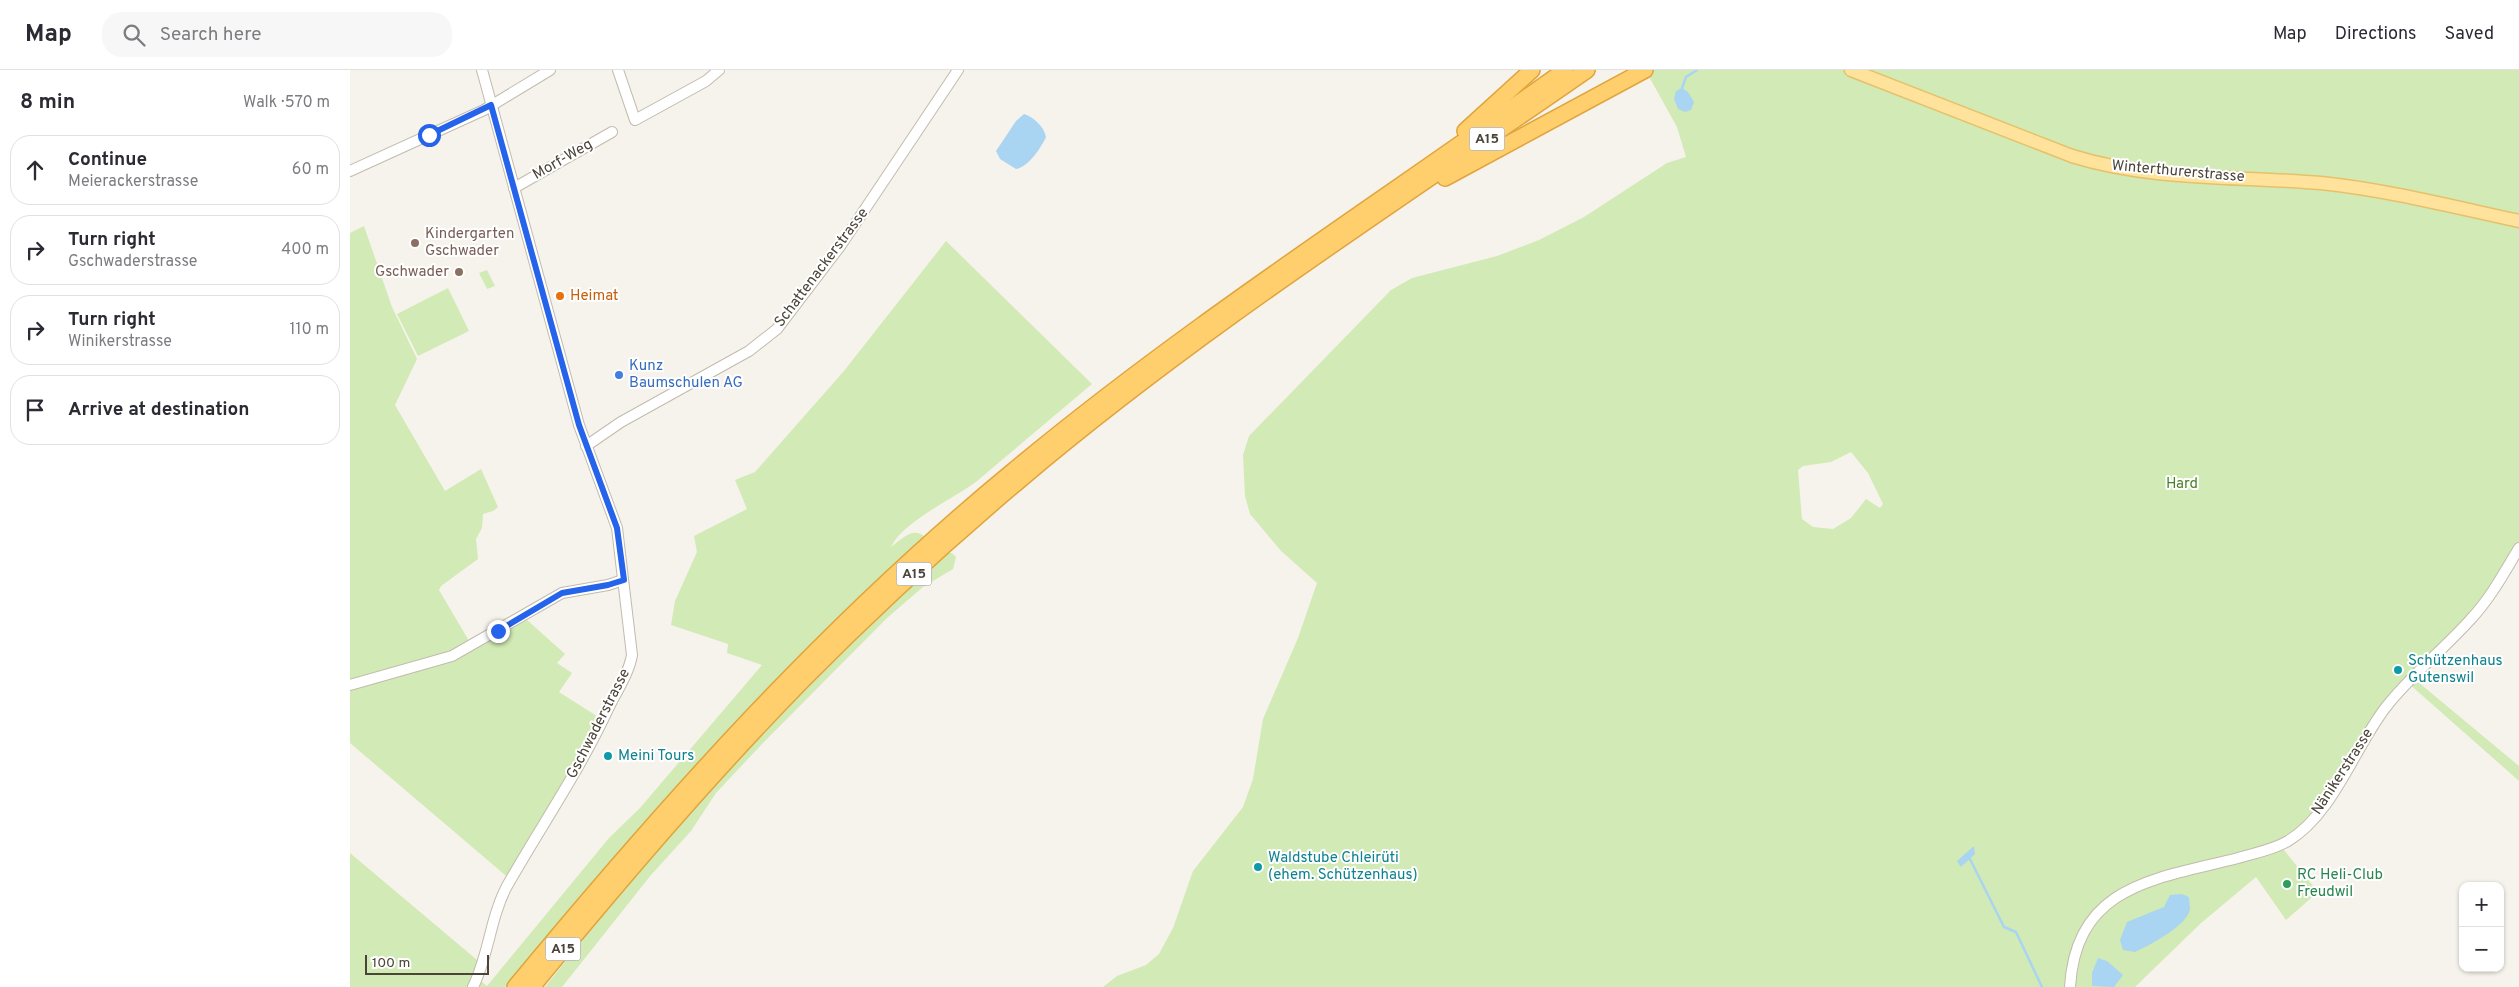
<!DOCTYPE html>
<html lang="en">
<head>
<meta charset="utf-8">
<style>
	body { margin:0; font-family:Overpass,sans-serif; background:#f7f7f7; color:#2b2b33 }
	.controls { position:absolute; right:15px; bottom:15px; display:grid; overflow:hidden; border-radius:10px; box-shadow:0 1px 4px #0004 }
	.controls button { width:45px; height:45px; display:grid; place-items:center; padding:0; border:0; border-bottom:1px solid #e1e1e2; background:#fff; color:#2b2b33; font:25px sans-serif }
	.scale { position:absolute; left:15px; bottom:12px; width:124px; box-sizing:border-box; padding-left:5px; border:2px solid #4b4439; border-top:0; font-size:14px; line-height:18px; white-space:nowrap; color:#4b4439; -webkit-text-stroke:4px #fff; paint-order:stroke }
	.stop { position:absolute; width:15px; height:15px; margin:-11px; border:4px solid #2563eb; border-radius:50%; background:#fff }
	.stop.end { background:#2563eb; border-color:#fff; box-shadow:0 1px 5px #0008 }
	.list { margin:0; padding:0; list-style:none }
	h2 { display:flex; justify-content:space-between; align-items:center; height:65px; margin:0; padding:0 20px; font-size:21px }
	h2 small { font-size:16px; font-weight:400; color:#7c7c81 }
	.list li { display:grid; grid-template-columns:32px 1fr auto; gap:15px; align-items:center; box-sizing:border-box; height:70px; margin:0 10px 10px; padding:0 10px; border:1px solid #e1e1e2; border-radius:20px }
	.list b { display:block; font-size:19px; white-space:nowrap }
	.list p { margin:0; font-size:16px; white-space:nowrap; color:#7c7c81 }
	.list em { font-size:16px; font-style:normal; color:#7c7c81 }
	.icon { flex:none; width:28px; height:28px; fill:none; stroke:currentColor; stroke-width:2; stroke-linecap:round; stroke-linejoin:round }
	.map { position:relative; flex:none; width:2169px; height:917px; overflow:hidden }
	header { display:flex; align-items:center; gap:30px; box-sizing:border-box; height:70px; padding:0 25px; background:#fff; border-bottom:1px solid #e1e1e2 }
	header strong { font-size:24px }
	nav { display:flex; gap:28px; margin-inline-start:auto; font-size:18px }
	.search { width:350px; height:45px; background:#f7f7f7; display:flex; align-items:center; gap:12px; box-sizing:border-box; padding:0 18px; border-radius:20px; color:#7c7c81; font-size:19px }
	main { display:flex }
	aside { flex:1; background:#fff }
	.map>svg:first-child { display:block }
	.green { fill:#d2eab5; fill-rule:evenodd }
	.water { fill:#a9d4f2 }
	.lines { fill:none; stroke-linecap:round; stroke-linejoin:round }
	.stream { stroke:#a9d4f2; stroke-width:2.5 }
	.minor-casing { stroke:#c2bbae; stroke-width:12 }
	.major-casing { stroke:#e6c16a; stroke-width:15 }
	.highway-casing { stroke:#e0a43c; stroke-width:18 }
	.minor { stroke:#fff; stroke-width:10 }
	.major { stroke:#ffe39c; stroke-width:12 }
	.highway { stroke:#ffcf6e; stroke-width:15 }
	.route { stroke:#2563eb; stroke-width:6 }
	.education-dot { fill:#8d6e63; stroke:#fff; stroke-width:2 }
	.food-dot { fill:#e8710a; stroke:#fff; stroke-width:2 }
	.shop-dot { fill:#3f7fe0; stroke:#fff; stroke-width:2 }
	.culture-dot { fill:#0f9aa8; stroke:#fff; stroke-width:2 }
	.leisure-dot { fill:#2e9e5b; stroke:#fff; stroke-width:2 }
	.labels { text-anchor:middle; dominant-baseline:central; stroke-width:4; stroke-linejoin:round; paint-order:stroke }
	.shield { fill:#fff; stroke:#817c74; stroke-width:1 }
	.shield-label { font-size:14px; font-weight:bold; fill:#4b4439 }
	.street-label { font-size:15px; fill:#4b4439; stroke:#fff }
	.education-label { font-size:15px; fill:#785e54; stroke:#fff; text-anchor:start }
	.food-label { font-size:15px; fill:#c56008; stroke:#fff; text-anchor:start }
	.shop-label { font-size:15px; fill:#366cbe; stroke:#fff; text-anchor:start }
	.park-label { font-size:15px; fill:#4a7f2a; stroke:#fff }
	.culture-label { font-size:15px; fill:#0d838f; stroke:#fff; text-anchor:start }
	.leisure-label { font-size:15px; fill:#27864d; stroke:#fff; text-anchor:start }
</style>
</head>
<body>
<header>
<strong>Map</strong>
<div class="search"><svg class="icon" aria-label="search" viewBox="0 0 24 24"><circle cx="10" cy="10" r="6"/><path d="M15 15l6 6"/></svg>Search here</div>
<nav><a>Map</a><a>Directions</a><a>Saved</a></nav>
</header>
<main>
<aside>
<h2>8 min<small>Walk · 570 m</small></h2>
<ul class="list">
<li><svg class="icon" aria-label="ahead" viewBox="0 0 24 24"><path d="M12 20V5M6 11l6-6 6 6"/></svg><div><b>Continue</b><p>Meierackerstrasse</p></div><em>60 m</em></li>
<li><svg class="icon" aria-label="right" viewBox="0 0 24 24"><path d="M7 20v-9h11M14 6l5 5-5 5"/></svg><div><b>Turn right</b><p>Gschwaderstrasse</p></div><em>400 m</em></li>
<li><svg class="icon" aria-label="right" viewBox="0 0 24 24"><path d="M7 20v-9h11M14 6l5 5-5 5"/></svg><div><b>Turn right</b><p>Winikerstrasse</p></div><em>110 m</em></li>
<li><svg class="icon" aria-label="arrive" viewBox="0 0 24 24"><path d="M6 21V4h12l-3 4 3 4H6"/></svg><div><b>Arrive at destination</b></div></li>
</ul>
</aside>
<div class="map">
<svg width="2169" height="917" viewBox="0 0 2169 917">
	<rect width="100%" height="100%" fill="#f6f3ec"/>
	<!-- green -->
	<g class="green">
		<path d="M1303 0H2169V478L2139 526 2062 607 2169 696V711L2057 612 1979 728 1930 775 1968 822 1936 850 1906 807 1850 854 1785 917H753L767 906 796 895 809 884 823 858 843 801 893 737 903 709 913 649 948 568 967 513 931 481 900 444 895 426 893 385 899 366 1041 220 1062 208 1147 186 1189 170 1234 147 1317 93 1336 87 1327 57 1297 3ZM1501 382 1518 403 1533 434 1530 438 1516 429 1501 448 1483 459 1463 457 1452 449 1448 400 1453 396 1481 392Z"/>
		<path d="M14 156 42 237 67 289 45 335 95 421 131 399 148 437 143 441 133 444 132 458 126 469 128 489 91 516 89 520 122 576 176 549 215 584 207 593 222 603 209 622 253 650 161 810 0 673V163Z"/>
		<path d="M596 171 742 314 627 411C605 428 552 452 541 477 552 469 563 456 575 467 484 551 397 638 315 731 260 792 209 856 155 917H128L131 911 137 916 259 768 290 738 412 595 377 583 378 574 321 555 325 531 347 482 344 466 397 439 385 410 405 402 494 301Z"/>
		<path d="M137 200 145 216 137 219 129 203Z"/>
		<path d="M98 218 119 261 68 286 47 244Z"/>
		<path d="M597 483H602L606 487 603 499 573 517 537 548 413 673 366 723 341 761 301 805 212 917H195L292 796 401 675 517 557Z"/>
		<path d="M0 783 133 895 119 917H0Z"/>
	</g>
	<!-- water -->
	<g class="water">
		<path d="M1332 18 1338 22 1344 32 1341 40 1335 42 1328 39 1324 29 1326 21Z"/>
		<path d="M674 44C684 47 694 57 696 67 691 78 678 97 666 99L650 89 646 81 666 51Z"/>
		<path d="M1624 776 1625 784 1611 797 1607 791Z"/>
		<path d="M1832 824 1839 827C1839 831 1840 836 1840 839 1837 856 1800 875 1785 882L1773 880 1770 870 1777 852 1814 837 1820 825Z"/>
		<path d="M1748 888 1757 891 1773 905 1764 917 1742 916V903Z"/>
	</g>
	<g class="lines">
		<!-- stream -->
		<g class="stream">
			<path d="M1332 18 1336 7 1347 0"/>
			<path d="M1620 789 1654 857 1666 862 1692 917"/>
		</g>
		<defs>
			<g id="minor">
				<path d="M268 0 285 50 356 11 369 0"/>
				<path d="M0 101 134 40 200 0"/>
				<path d="M164 118 262 62"/>
				<path d="M236 376 271 352 399 281 427 259 491 175 608 0"/>
				<path d="M0 615 102 586 212 523 258 515 273 510"/>
				<path d="M123 917C139 885 140 848 157 816 191 756 230 700 259 637 267 621 279 603 282 585L267 458 229 355 132 0"/>
				<path d="M1720 917C1726 814 1807 809 1888 788 1905 783 1923 780 1938 771 1984 743 2004 678 2036 637 2061 605 2093 580 2120 550 2140 529 2154 503 2169 478"/>
			</g>
			<path id="major" d="M1501 0 1722 86C1802 111 1889 106 1971 113 2038 120 2104 137 2169 151"/>
			<g id="highway">
				<path d="M1115 61 1182 0"/>
				<path d="M1095 108 1295 0"/>
				<path d="M165 917C319 731 476 555 663 401 838 255 1030 133 1215 0"/>
				<path d="M182 917C269 812 357 708 453 610 522 540 595 473 671 409 848 259 1046 133 1237 0"/>
			</g>
		</defs>
		<!-- minor casing -->
		<use href="#minor" class="minor-casing"/>
		<!-- major casing -->
		<use href="#major" class="major-casing"/>
		<!-- highway casing -->
		<use href="#highway" class="highway-casing"/>
		<!-- minor -->
		<use href="#minor" class="minor"/>
		<!-- major -->
		<use href="#major" class="major"/>
		<!-- highway -->
		<use href="#highway" class="highway"/>
	</g>
	<g class="lines">
		<!-- route -->
		<path class="route" d="M79 65 141 35 229 355 267 458 274 510 258 515 212 523 148 561"/>
	</g>
	<!-- markers -->
	<g class="education-dot">
		<circle cx="65" cy="173" r="5"/>
		<circle cx="109" cy="202" r="5"/>
	</g>
	<circle class="food-dot" cx="210" cy="226" r="5"/>
	<circle class="shop-dot" cx="269" cy="305" r="5"/>
	<g class="culture-dot">
		<circle cx="2048" cy="600" r="5"/>
		<circle cx="258" cy="686" r="5"/>
		<circle cx="908" cy="797" r="5"/>
	</g>
	<circle class="leisure-dot" cx="1937" cy="814" r="5"/>
	<g class="labels">
		<!-- shield labels -->
		<g class="shield">
			<rect x="1119.5" y="57.5" width="35" height="23" rx="4"/>
			<rect x="546.5" y="492.5" width="35" height="23" rx="4"/>
			<rect x="195.5" y="867.5" width="35" height="23" rx="4"/>
		</g>
		<g class="shield-label">
			<text x="1137" y="69">A15</text>
			<text x="564" y="504">A15</text>
			<text x="213" y="879">A15</text>
		</g>
		<!-- street labels -->
		<g class="street-label">
			<text transform="translate(213 90) rotate(-30)">Morf-Weg</text>
			<text transform="translate(1828 102) rotate(5)">Winterthurerstrasse</text>
			<text transform="translate(472 198) rotate(-53)">Schattenackerstrasse</text>
			<text transform="translate(249 654) rotate(-63)">Gschwaderstrasse</text>
			<text transform="translate(1993 702) rotate(-57)">Nänikerstrasse</text>
		</g>
		<!-- education labels -->
		<g class="education-label">
			<text x="75" y="164">Kindergarten<tspan x="75" dy="17">Gschwader</tspan></text>
			<text x="99" y="202" text-anchor="end">Gschwader</text>
		</g>
		<!-- food labels -->
		<g class="food-label">
			<text x="220" y="226">Heimat</text>
		</g>
		<!-- shop labels -->
		<g class="shop-label">
			<text x="279" y="296">Kunz<tspan x="279" dy="17">Baumschulen AG</tspan></text>
		</g>
		<!-- park labels -->
		<g class="park-label">
			<text x="1832" y="414">Hard</text>
		</g>
		<!-- culture labels -->
		<g class="culture-label">
			<text x="2058" y="591">Schützenhaus<tspan x="2058" dy="17">Gutenswil</tspan></text>
			<text x="268" y="686">Meini Tours</text>
			<text x="918" y="788">Waldstube Chleirüti<tspan x="918" dy="17">(ehem. Schützenhaus)</tspan></text>
		</g>
		<!-- leisure labels -->
		<g class="leisure-label">
			<text x="1947" y="805">RC Heli-Club<tspan x="1947" dy="17">Freudwil</tspan></text>
		</g>
	</g>
</svg>
<div class="controls">
<button>+</button>
<button>−</button>
</div>
<div class="scale">100 m</div>
<div class="stop" style="left:79px;top:65px"></div>
<div class="stop end" style="left:148px;top:561px"></div>
</div>
</main>
</body>
</html>
